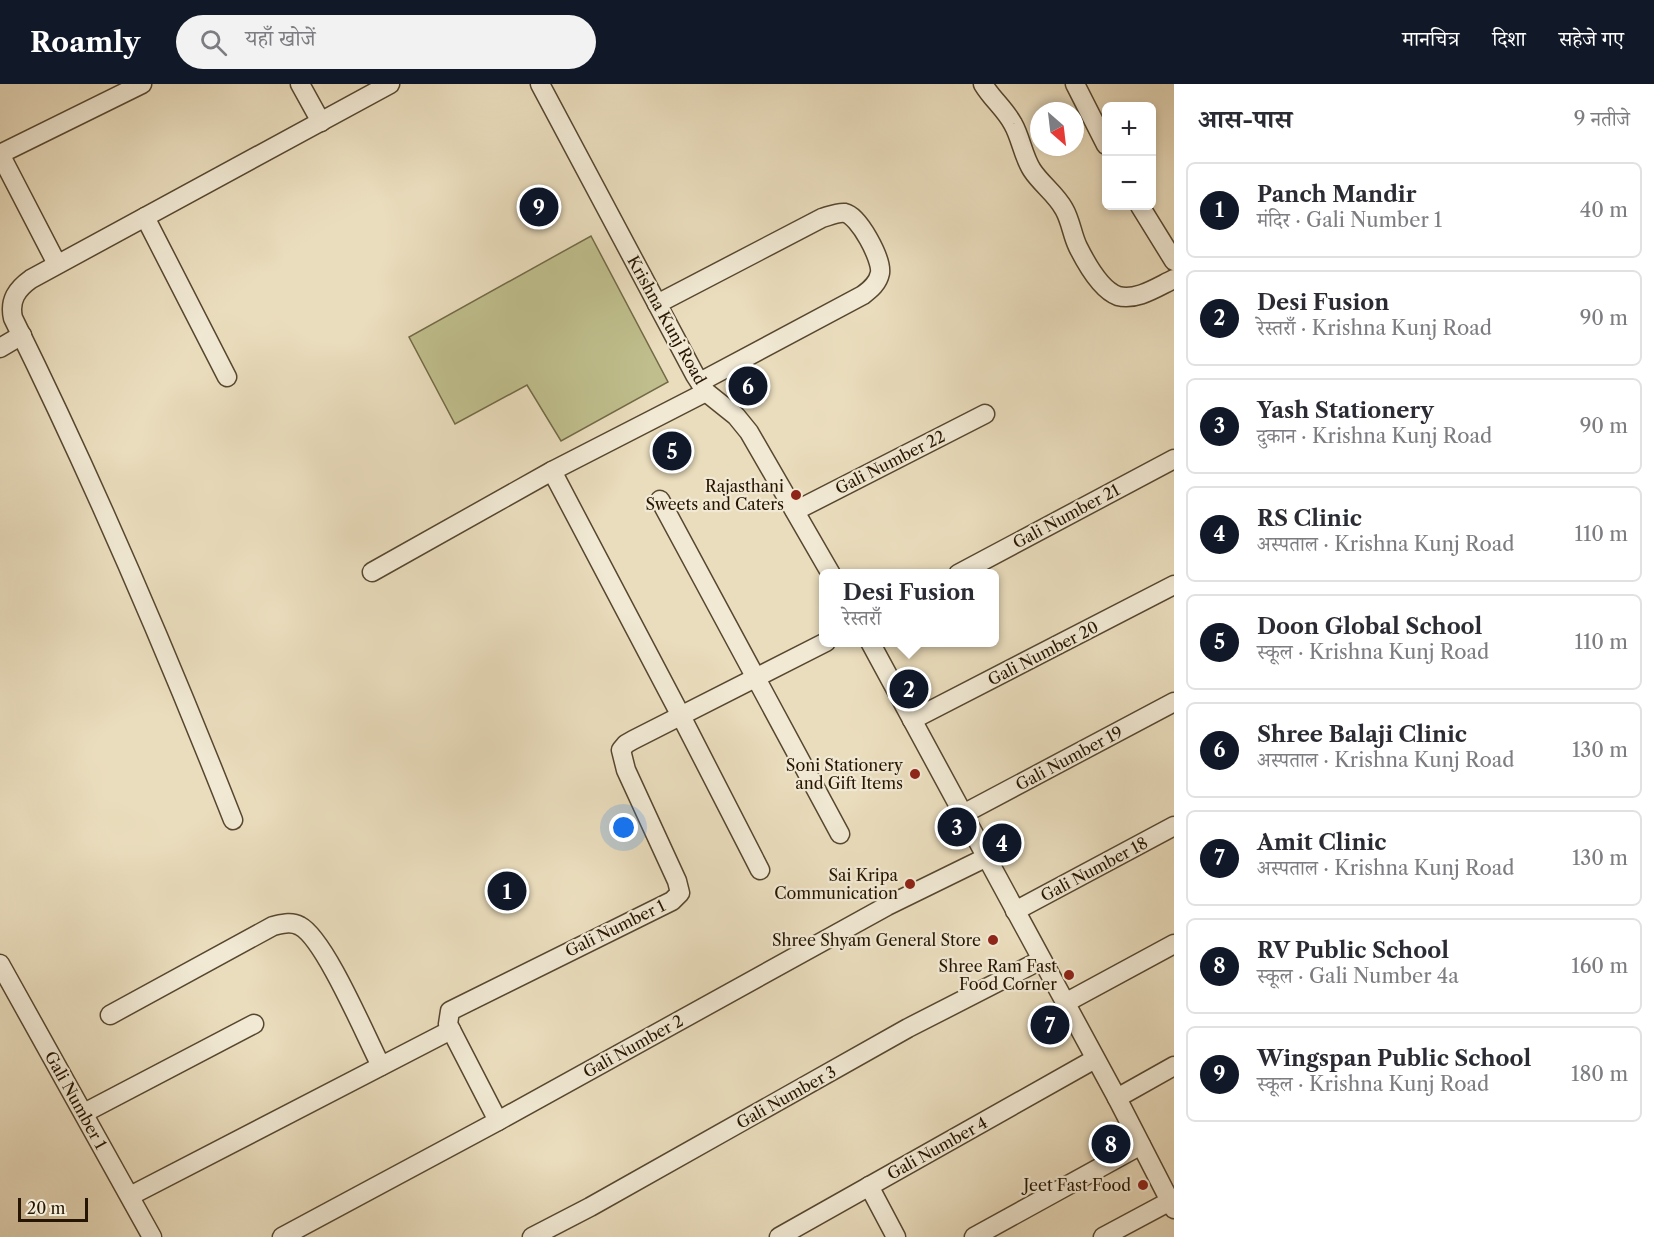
<!DOCTYPE html>
<html lang="hi">
<head>
<meta charset="utf-8">
<style>
	body { margin:0; font-family:"Libre Caslon Text","Noto Serif Devanagari",serif; background:#f2f2f3; color:#2b2b33 }
	.controls { position:absolute; right:18px; top:18px; display:grid; overflow:hidden; border-radius:9px; box-shadow:0 3px 9px #0003 }
	.controls button { width:54px; height:54px; display:grid; place-items:center; padding:0; border:0; border-bottom:2px solid #e1e1e2; background:#fff; color:#2b2b33; font:30px sans-serif }
	.compass { position:absolute; left:1030px; top:18px; width:54px; height:54px; border-radius:50%; background:#fff; box-shadow:0 3px 9px #0003; rotate:152deg }
	.scale { position:absolute; left:18px; bottom:15px; width:70px; box-sizing:border-box; padding-left:6px; border:3px solid #261500; border-top:0; font-size:16px; line-height:21px; white-space:nowrap; color:#261500; -webkit-text-stroke:4px #f1e9d4; paint-order:stroke }
	.you { position:absolute; left:624px; top:744px; width:21px; height:21px; margin:-15px; border:4px solid #fff; border-radius:50%; background:#1a73e8; box-shadow:0 0 0 9px #1a73e833 }
	.badge { display:grid; place-items:center; width:39px; height:39px; border-radius:50%; background:#111827; color:#fff; font-size:20px; font-weight:700 }
	.pin { position:absolute; translate:-50% -50%; border:3px solid #fff; box-shadow:0 2px 6px #0006 }
	.popup { position:absolute; left:819px; top:485px; width:180px; height:78px; box-sizing:border-box; display:grid; place-content:center; border-radius:9px; background:#fff; filter:drop-shadow(0 2px 4px #0005); font-size:20px; white-space:nowrap; color:#7c7c81 }
	.popup b { font-size:22px; color:#2b2b33 }
	.popup::after { content:''; position:absolute; left:50%; top:100%; margin-left:-12px; border:12px solid transparent; border-top-color:#fff }
	.list { margin:0; padding:0; list-style:none }
	h2 { display:flex; justify-content:space-between; align-items:center; height:78px; margin:0; padding:0 24px; font-size:26px }
	h2 small { font-size:20px; font-weight:400; color:#7c7c81 }
	.list li { display:grid; grid-template-columns:39px 1fr auto; gap:18px; align-items:center; box-sizing:border-box; height:96px; margin:0 12px 12px; padding:0 12px; border:2px solid #e1e1e2; border-radius:9px }
	.list b { display:block; font-size:22px; white-space:nowrap }
	.list p { margin:0; font-size:20px; white-space:nowrap; color:#7c7c81 }
	.list em { font-size:20px; font-style:normal; color:#7c7c81 }
	.icon { flex:none; width:33px; height:33px; fill:none; stroke:currentColor; stroke-width:2; stroke-linecap:round; stroke-linejoin:round }
	.map { position:relative; flex:none; width:1174px; height:1153px; overflow:hidden }
	header { display:flex; align-items:center; gap:36px; box-sizing:border-box; height:84px; padding:0 30px; background:#111827; color:#fff }
	header strong { font-size:28px }
	nav { display:flex; gap:33px; margin-inline-start:auto; font-size:21px }
	.search { width:420px; height:54px; background:#f2f2f3; display:flex; align-items:center; gap:15px; box-sizing:border-box; padding:0 21px; border-radius:33px; color:#7c7c81; font-size:22px }
	main { display:flex }
	aside { flex:1; background:#fff }
	.map>svg:first-child { display:block }
	.green { fill:#bfbe8c; stroke:#726a46; stroke-width:1.5 }
	.lines { fill:none; stroke-linecap:round; stroke-linejoin:round }
	.street-casing { stroke:#57472f; stroke-width:21 }
	.street { stroke:#f1e9d4; stroke-width:18 }
	.poi-dot { fill:#8f2418; stroke:#f1e9d4; stroke-width:2 }
	.labels { text-anchor:middle; dominant-baseline:central; stroke-width:4.5; stroke-linejoin:round; paint-order:stroke }
	.street-label { font-size:16px; fill:#261500; stroke:#f1e9d4 }
	.poi-label { font-size:16px; fill:#261500; stroke:#f1e9d4; text-anchor:end }
</style>
</head>
<body>
<header>
<strong>Roamly</strong>
<div class="search"><svg class="icon" aria-label="search" viewBox="0 0 24 24"><circle cx="10" cy="10" r="6"/><path d="M15 15l6 6"/></svg>यहाँ खोजें</div>
<nav><a>मानचित्र</a><a>दिशा</a><a>सहेजे गए</a></nav>
</header>
<main>
<div class="map">
<svg width="1174" height="1153" viewBox="0 0 1174 1153">
	<rect width="100%" height="100%" fill="#eaddbd"/>
	<filter id="stains"><feTurbulence type="fractalNoise" baseFrequency=".00333" numOctaves="4"/><feColorMatrix values="0 0 0 0 .2 0 0 0 0 .09 0 0 0 0 .02 0 0 0 .5 -.17"/></filter>
	<radialGradient id="worn" r=".72"><stop offset=".6" stop-color="#630" stop-opacity="0"/><stop offset="1" stop-color="#630" stop-opacity=".3"/></radialGradient>
	<!-- green -->
	<path class="green" d="M591 152 668 298 561 357 527 301 455 340 409 253Z"/>
	<g class="lines">
		<defs>
			<g id="street">
				<path d="M300 0 321 38"/>
				<path d="M540 0 695 291 706 308 736 332 749 348 831 490"/>
				<path d="M983 0C992 15 1005 25 1013 40 1021 54 1023 72 1032 86 1041 100 1056 110 1064 125 1071 137 1072 151 1078 163 1086 179 1101 206 1118 212 1137 217 1157 203 1174 195"/>
				<path d="M1075 0 1106 61"/>
				<path d="M0 70 142 0"/>
				<path d="M0 70 57 180"/>
				<path d="M1140 122 1174 177"/>
				<path d="M145 133 227 293"/>
				<path d="M657 220 822 134C829 132 838 128 845 129 859 132 882 175 880 189 878 199 871 205 863 211L700 298"/>
				<path d="M0 264 22 251"/>
				<path d="M552 387 681 632 760 786"/>
				<path d="M660 416 840 750"/>
				<path d="M795 427 985 330"/>
				<path d="M372 488 552 387 706 308"/>
				<path d="M958 490 1174 375"/>
				<path d="M870 558 1117 1014 1174 1125"/>
				<path d="M912 636 1174 501"/>
				<path d="M963 730 1174 618"/>
				<path d="M233 736C166 566 94 398 13 234 9 216 17 205 31 195L390 0"/>
				<path d="M1015 827 1174 742"/>
				<path d="M0 880 152 1153"/>
				<path d="M1065 919 1174 860"/>
				<path d="M110 931 273 842C282 840 291 837 300 842 325 855 366 953 381 982"/>
				<path d="M1117 1014 1174 982"/>
				<path d="M84 1029 254 940"/>
				<path d="M498 1037 448 940 450 927 672 817 680 809 677 797 626 686 621 666 626 660 633 656 826 558"/>
				<path d="M869 1102 896 1153"/>
				<path d="M130 1112 451 946"/>
				<path d="M282 1153 498 1037 887 822 985 774"/>
				<path d="M532 1153 590 1123 908 944 1041 876"/>
				<path d="M779 1153 1095 975"/>
				<path d="M974 1153 1141 1061"/>
				<path d="M1103 1153 1174 1115"/>
			</g>
		</defs>
		<!-- street casing -->
		<use href="#street" class="street-casing"/>
		<!-- street -->
		<use href="#street" class="street"/>
	</g>
	<!-- markers -->
	<g class="poi-dot">
		<circle cx="796" cy="411" r="6"/>
		<circle cx="915" cy="690" r="6"/>
		<circle cx="910" cy="800" r="6"/>
		<circle cx="993" cy="856" r="6"/>
		<circle cx="1069" cy="891" r="6"/>
		<circle cx="1143" cy="1101" r="6"/>
	</g>
	<g class="labels">
		<!-- street labels -->
		<g class="street-label">
			<text transform="translate(667 236) rotate(61)">Krishna Kunj Road</text>
			<text transform="translate(890 378) rotate(-27)">Gali Number 22</text>
			<text transform="translate(1066 432) rotate(-28)">Gali Number 21</text>
			<text transform="translate(1043 569) rotate(-27)">Gali Number 20</text>
			<text transform="translate(1069 674) rotate(-28)">Gali Number 19</text>
			<text transform="translate(1094 785) rotate(-28)">Gali Number 18</text>
			<text transform="translate(615 844) rotate(-26)">Gali Number 1</text>
			<text transform="translate(633 962) rotate(-29)">Gali Number 2</text>
			<text transform="translate(786 1013) rotate(-29)">Gali Number 3</text>
			<text transform="translate(76 1016) rotate(61)">Gali Number 1</text>
			<text transform="translate(937 1064) rotate(-29)">Gali Number 4</text>
		</g>
		<!-- poi labels -->
		<g class="poi-label">
			<text x="784" y="402">Rajasthani<tspan x="784" dy="18">Sweets and Caters</tspan></text>
			<text x="903" y="681">Soni Stationery<tspan x="903" dy="18">and Gift Items</tspan></text>
			<text x="898" y="791">Sai Kripa<tspan x="898" dy="18">Communication</tspan></text>
			<text x="981" y="856">Shree Shyam General Store</text>
			<text x="1057" y="882">Shree Ram Fast<tspan x="1057" dy="18">Food Corner</tspan></text>
			<text x="1131" y="1101">Jeet Fast Food</text>
		</g>
	</g>
	<rect width="100%" height="100%" filter="url(#stains)"/>
	<rect width="100%" height="100%" fill="url(#worn)"/>
</svg>
<div class="controls">
<button>+</button>
<button>−</button>
</div>
<svg class="compass" viewBox="-18 -18 36 36"><path d="M0-13l5 13h-10z" fill="#e53935"/><path d="M0 13l5-13h-10z" fill="#7c7c81"/></svg>
<div class="scale">20 m</div>
<div class="you"></div>
<div class="pin badge" style="left:507px;top:807px">1</div>
<div class="pin badge" style="left:909px;top:605px">2</div>
<div class="popup"><b>Desi Fusion</b>रेस्तराँ</div>
<div class="pin badge" style="left:957px;top:743px">3</div>
<div class="pin badge" style="left:1002px;top:759px">4</div>
<div class="pin badge" style="left:672px;top:367px">5</div>
<div class="pin badge" style="left:748px;top:302px">6</div>
<div class="pin badge" style="left:1050px;top:941px">7</div>
<div class="pin badge" style="left:1111px;top:1060px">8</div>
<div class="pin badge" style="left:539px;top:123px">9</div>
</div>
<aside>
<h2>आस-पास<small>9 नतीजे</small></h2>
<ul class="list">
<li><span class="badge">1</span><div><b>Panch Mandir</b><p>मंदिर · Gali Number 1</p></div><em>40 m</em></li>
<li><span class="badge">2</span><div><b>Desi Fusion</b><p>रेस्तराँ · Krishna Kunj Road</p></div><em>90 m</em></li>
<li><span class="badge">3</span><div><b>Yash Stationery</b><p>दुकान · Krishna Kunj Road</p></div><em>90 m</em></li>
<li><span class="badge">4</span><div><b>RS Clinic</b><p>अस्पताल · Krishna Kunj Road</p></div><em>110 m</em></li>
<li><span class="badge">5</span><div><b>Doon Global School</b><p>स्कूल · Krishna Kunj Road</p></div><em>110 m</em></li>
<li><span class="badge">6</span><div><b>Shree Balaji Clinic</b><p>अस्पताल · Krishna Kunj Road</p></div><em>130 m</em></li>
<li><span class="badge">7</span><div><b>Amit Clinic</b><p>अस्पताल · Krishna Kunj Road</p></div><em>130 m</em></li>
<li><span class="badge">8</span><div><b>RV Public School</b><p>स्कूल · Gali Number 4a</p></div><em>160 m</em></li>
<li><span class="badge">9</span><div><b>Wingspan Public School</b><p>स्कूल · Krishna Kunj Road</p></div><em>180 m</em></li>
</ul>
</aside>
</main>
</body>
</html>
